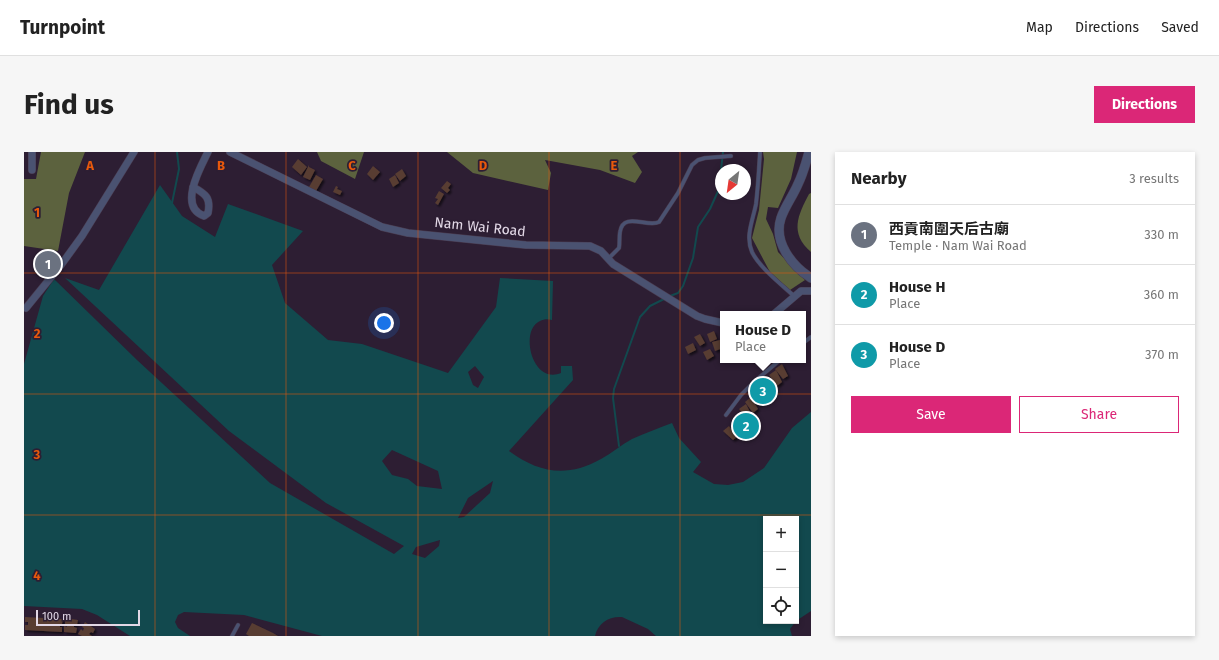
<!DOCTYPE html>
<html lang="en">
<head>
<meta charset="utf-8">
<style>
	body { margin:0; font-family:"Fira Sans","Noto Sans TC",sans-serif; background:#f6f6f6; color:#222 }
	.controls { position:absolute; right:12px; bottom:12px; display:grid; overflow:hidden; border-radius:0px; box-shadow:0 2px 6px #0003 }
	.controls button { width:36px; height:36px; display:grid; place-items:center; padding:0; border:0; border-bottom:1px solid #e0e0e0; background:#fff; color:#222; font:20px sans-serif }
	.compass { position:absolute; left:691px; top:12px; width:36px; height:36px; border-radius:50%; background:#fff; box-shadow:0 2px 6px #0003; rotate:209deg }
	.scale { position:absolute; left:12px; bottom:10px; width:104px; box-sizing:border-box; padding-left:4px; border:2px solid #e2d8e6; border-top:0; font-size:11px; line-height:14px; white-space:nowrap; color:#e2d8e6; -webkit-text-stroke:3px #2d1e33; paint-order:stroke }
	.you { position:absolute; left:360px; top:171px; width:14px; height:14px; margin:-10px; border:3px solid #fff; border-radius:50%; background:#1a73e8; box-shadow:0 0 0 6px #1a73e833 }
	.badge { display:grid; place-items:center; width:26px; height:26px; border-radius:50%; background:#db2777; color:#fff; font-size:13px; font-weight:700 }
	.pin { position:absolute; translate:-50% -50%; border:2px solid #fff; box-shadow:0 1px 4px #0006 }
	.popup { position:absolute; left:696px; top:159px; width:86px; height:52px; box-sizing:border-box; display:grid; place-content:center; border-radius:0px; background:#fff; filter:drop-shadow(0 1px 3px #0005); font-size:13px; white-space:nowrap; color:#767676 }
	.popup b { font-size:15px; color:#222 }
	.popup::after { content:''; position:absolute; left:50%; top:100%; margin-left:-8px; border:8px solid transparent; border-top-color:#fff }
	.list { margin:0; padding:0; list-style:none }
	h2 { display:flex; justify-content:space-between; align-items:center; height:52px; margin:0; padding:0 16px; font-size:17px }
	h2 small { font-size:13px; font-weight:400; color:#767676 }
	.list li { display:grid; grid-template-columns:26px 1fr auto; gap:12px; align-items:center; box-sizing:border-box; height:60px; padding:0 16px; border-top:1px solid #e0e0e0 }
	.list b { display:block; font-size:15px; white-space:nowrap }
	.list p { margin:0; font-size:13px; white-space:nowrap; color:#767676 }
	.list em { font-size:13px; font-style:normal; color:#767676 }
	.actions { display:flex; gap:8px; padding:12px 16px }
	.actions a { flex:1; padding:9px 0; border:1px solid #db2777; border-radius:0px; text-align:center; font-size:14px; color:#db2777 }
	.actions .main { background:#db2777; color:#fff }
	.icon { flex:none; width:22px; height:22px; fill:none; stroke:currentColor; stroke-width:2; stroke-linecap:round; stroke-linejoin:round }
	.map { position:relative; flex:none; width:787px; height:484px; overflow:hidden; border-radius:0px }
	header { display:flex; align-items:center; gap:24px; box-sizing:border-box; height:56px; padding:0 20px; background:#fff; border-bottom:1px solid #e0e0e0 }
	header strong { font-size:19px }
	nav { display:flex; gap:22px; margin-inline-start:auto; font-size:14px }
	.intro { display:flex; align-items:center; justify-content:space-between; box-sizing:border-box; height:96px; padding:0 24px }
	h1 { margin:0; font-size:28px }
	.button { padding:10px 18px; border-radius:0px; background:#db2777; color:#fff; font-size:14px; font-weight:700 }
	main { display:flex; gap:24px; padding:0 24px }
	aside { flex:1; background:#fff; border-radius:0px; box-shadow:0 2px 6px #0003 }
	.map>svg:first-child { display:block }
	.forest { fill:#5c623e }
	.water { fill:#12494e; fill-rule:evenodd }
	.lines { fill:none; stroke-linecap:round; stroke-linejoin:round }
	.stream { stroke:#12494e; stroke-width:2 }
	.building { fill:#583c32; filter:url(#shadow) }
	.service-casing { stroke:#4a3c50; stroke-width:4.5 }
	.minor-casing { stroke:#4a3c50; stroke-width:8 }
	.tertiary-casing { stroke:#4a3c50; stroke-width:10 }
	.service { stroke:#4a5271; stroke-width:3.5 }
	.minor { stroke:#4a5271; stroke-width:7 }
	.tertiary { stroke:#4a5271; stroke-width:9 }
	.grid { fill:none; stroke:#e8590c; stroke-width:1; stroke-opacity:0.55 }
	.labels { text-anchor:middle; dominant-baseline:central; stroke-width:3.5; stroke-linejoin:round; paint-order:stroke }
	.street-label { font-size:14px; fill:#e2d8e6; stroke:#2d1e33 }
	.grid-label { font-size:13px; text-anchor:middle; font-weight:bold; fill:#e8590c; stroke:#2d1e33; stroke-width:3.5; stroke-linejoin:round; paint-order:stroke }
</style>
</head>
<body>
<header>
<strong>Turnpoint</strong>
<nav><a>Map</a><a>Directions</a><a>Saved</a></nav>
</header>
<div class="intro"><h1>Find us</h1><a class="button">Directions</a></div>
<main>
<div class="map">
<svg width="787" height="484" viewBox="0 0 787 484">
	<defs>
		<filter id="shadow"><feDropShadow dx="2" dy="2" stdDeviation="1" flood-color="#0009"/></filter>
	</defs>
	<rect width="100%" height="100%" fill="#2d1e33"/>
	<!-- forest -->
	<g class="forest">
		<path d="M17 0H61L45 41 34 99 0 94V27H12Z"/>
		<path d="M293 0H340L331 27 297 9Z"/>
		<path d="M423 0H614L608 4 618 20 611 31 576 18 521 8 527 21 524 38 449 21Z"/>
		<path d="M739 0H773L767 27 754 56 744 55 742 67 749 82 754 100 781 128 766 138 746 120 728 86 735 58 740 7Z"/>
		<path d="M787 41V100C765 81 774 63 785 42Z"/>
	</g>
	<!-- water -->
	<path class="water" d="M136 33 158 64 191 85 204 52 279 79 248 113 261 151 304 188 338 192 424 221 472 155 476 126 529 129 528 168C524 167 520 167 516 169 495 178 508 233 537 221V214H548L549 228 485 299C515 321 543 326 577 307 588 301 597 293 608 287 621 281 635 276 648 271L655 286 677 310 669 320 690 332 704 333 719 330 740 316 768 276 787 260V459L772 469V367H742V469H772L766 477 768 484H632L624 477 598 465C585 464 574 471 571 484H298L220 463 160 460 154 463 151 470 154 476 166 484H106L73 463 58 457 0 454V212L19 144 30 127 113 208 246 331 370 402 380 394 302 351 205 279 41 126 75 138ZM451 214 460 225 454 236 449 233 444 220ZM368 298 414 319 418 337 393 334 384 327 368 323 358 309ZM469 329 466 341 440 365 434 366 444 346ZM416 388 415 394 401 406 388 402 392 395Z"/>
	<g class="lines">
		<!-- stream -->
		<g class="stream">
			<path d="M148 51 155 17 153 0"/>
			<path d="M646 144 654 141 659 134 669 106 674 75 686 57 695 37 699 0"/>
			<path d="M595 294 589 246 590 237 616 165 626 154 642 146"/>
		</g>
	</g>
	<!-- building -->
	<g class="building">
		<path d="M274 7 283 15 277 23 268 15Z"/>
		<path d="M285 13V15L291 18 286 28 279 25Z"/>
		<path d="M349 14 356 20 349 28 343 22Z"/>
		<path d="M378 17 382 24 376 29 371 22Z"/>
		<path d="M292 23 299 27 292 39 285 35Z"/>
		<path d="M371 23 375 31 369 35 365 27Z"/>
		<path d="M423 29 427 32 424 36 426 38 423 41 417 36Z"/>
		<path d="M312 34 314 35 313 37 318 39 316 43 309 40Z"/>
		<path d="M415 39 420 42 414 53 411 51 414 47 411 46Z"/>
		<path d="M22 104 32 111 26 121 15 113Z"/>
		<path d="M690 179 693 187 686 190 683 182Z"/>
		<path d="M676 182 681 191 676 194 670 185Z"/>
		<path d="M696 188 699 196 691 199 688 190Z"/>
		<path d="M669 191 672 198 664 202 661 195Z"/>
		<path d="M686 197 690 204 683 208 679 200Z"/>
		<path d="M758 212 764 224 759 227 751 217Z"/>
		<path d="M752 218 758 230 753 234 745 223Z"/>
		<path d="M745 225 752 237 747 241 739 230Z"/>
		<path d="M739 231 746 243 741 247 733 236Z"/>
		<path d="M733 238 740 250 735 253 727 243Z"/>
		<path d="M727 245 734 257 729 261 721 250Z"/>
		<path d="M722 252 728 264 724 268 715 257Z"/>
		<path d="M722 267 730 277 725 281 715 272Z"/>
		<path d="M715 272 723 283 718 286 708 277Z"/>
		<path d="M705 274 713 285 709 288 699 279Z"/>
		<path d="M1 465 39 467 38 472H36V475H38V480L1 478V473H4V470H1Z"/>
		<path d="M41 466 54 468 53 473H50V475L53 476 52 481 40 480V474L43 475V472H41Z"/>
		<path d="M61 470 71 477 69 481 67 480 65 482 68 484H58L54 482 57 477 59 479 60 476 58 475Z"/>
		<path d="M228 471 249 481 254 484H225L222 482Z"/>
	</g>
	<g class="lines">
		<defs>
			<g id="service">
				<path d="M736 0C735 17 734 35 732 52 729 68 721 84 728 100 735 115 758 133 770 144"/>
				<path d="M584 107 595 96C596 91 595 85 596 80 599 59 624 76 635 70L654 41 668 13 674 8 681 6 707 4"/>
				<path d="M779 191 787 185"/>
				<path d="M702 263 717 243 731 229 756 208"/>
				<path d="M208 484 214 473"/>
			</g>
			<g id="minor">
				<path d="M206 0 358 75 384 81 502 93 566 94 577 99 589 112 673 164 681 167 699 171"/>
				<path d="M8 18V0"/>
				<path d="M169 35C182 42 187 46 184 61L180 64C154 55 176 16 184 0"/>
				<path d="M2 156 37 113 58 84 110 0"/>
				<path d="M750 162 777 139H787"/>
			</g>
			<path id="tertiary" d="M785 0C782 11 779 22 774 32 769 44 761 54 757 66 749 90 768 114 787 126"/>
		</defs>
		<!-- service casing -->
		<use href="#service" class="service-casing"/>
		<!-- minor casing -->
		<use href="#minor" class="minor-casing"/>
		<!-- tertiary casing -->
		<use href="#tertiary" class="tertiary-casing"/>
		<!-- service -->
		<use href="#service" class="service"/>
		<!-- minor -->
		<use href="#minor" class="minor"/>
		<!-- tertiary -->
		<use href="#tertiary" class="tertiary"/>
	</g>
	<!-- grid -->
	<path class="grid" d="M131 0V484M262 0V484M394 0V484M525 0V484M656 0V484M0 121H787M0 242H787M0 363H787"/>
	<g class="labels">
		<!-- street labels -->
		<g class="street-label">
			<text transform="translate(456 75) rotate(6)">Nam Wai Road</text>
		</g>
	</g>
	<g class="grid-label">
		<text x="66" y="18">A</text>
		<text x="197" y="18">B</text>
		<text x="328" y="18">C</text>
		<text x="459" y="18">D</text>
		<text x="590" y="18">E</text>
		<text x="13" y="65">1</text>
		<text x="13" y="186">2</text>
		<text x="13" y="307">3</text>
		<text x="13" y="428">4</text>
	</g>
</svg>
<div class="controls">
<button>+</button>
<button>−</button>
<button><svg class="icon" aria-label="locate" viewBox="0 0 24 24"><circle cx="12" cy="12" r="6"/><path d="M12 2v4M12 18v4M2 12h4M18 12h4"/></svg></button>
</div>
<svg class="compass" viewBox="-18 -18 36 36"><path d="M0-13l5 13h-10z" fill="#e53935"/><path d="M0 13l5-13h-10z" fill="#767676"/></svg>
<div class="scale">100 m</div>
<div class="you"></div>
<div class="pin badge" style="left:24px;top:112px;background:#6b7280">1</div>
<div class="pin badge" style="left:722px;top:274px;background:#0f9aa8">2</div>
<div class="pin badge" style="left:739px;top:239px;background:#0f9aa8">3</div>
<div class="popup"><b>House D</b>Place</div>
</div>
<aside>
<h2>Nearby<small>3 results</small></h2>
<ul class="list">
<li><span class="badge" style="background:#6b7280">1</span><div><b>西貢南圍天后古廟</b><p>Temple · Nam Wai Road</p></div><em>330 m</em></li>
<li><span class="badge" style="background:#0f9aa8">2</span><div><b>House H</b><p>Place</p></div><em>360 m</em></li>
<li><span class="badge" style="background:#0f9aa8">3</span><div><b>House D</b><p>Place</p></div><em>370 m</em></li>
</ul>
<div class="actions"><a class="main">Save</a><a>Share</a></div>
</aside>
</main>
</body>
</html>
